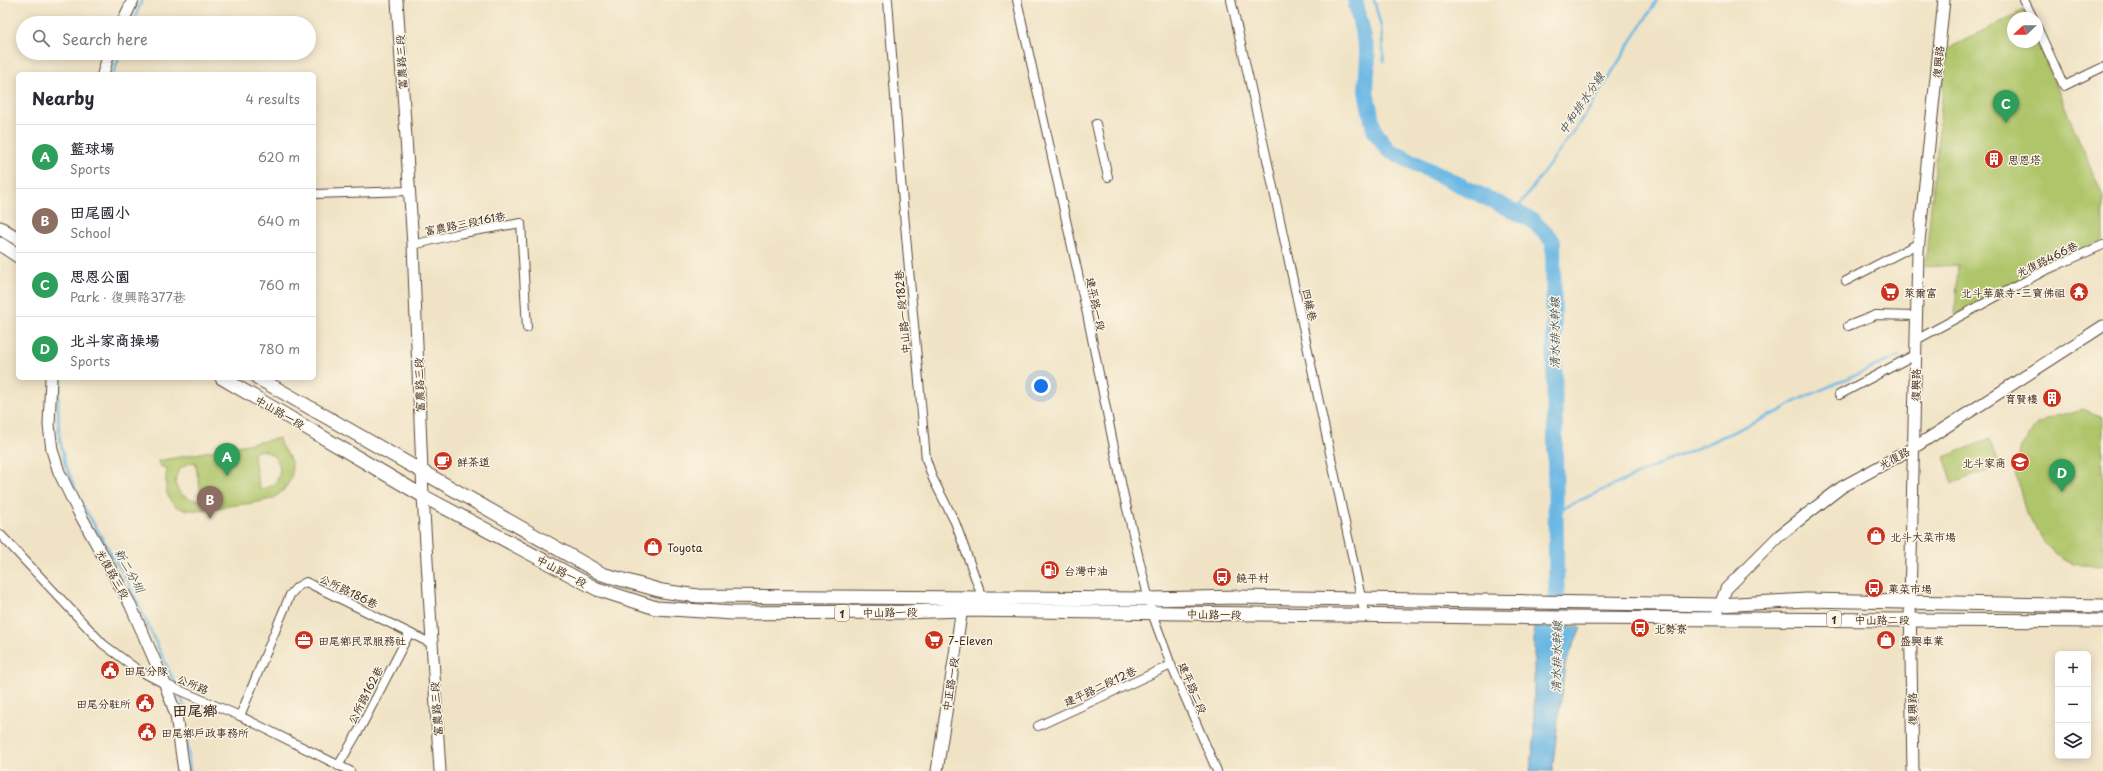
<!DOCTYPE html>
<html lang="en">
<head>
<meta charset="utf-8">
<style>
	body { margin:0; font-family:"Playpen Sans","LXGW WenKai TC",sans-serif; background:#f2f2f3; color:#2b2b33 }
	.controls { position:absolute; right:12px; bottom:12px; display:grid; overflow:hidden; border-radius:6px; box-shadow:0 2px 10px #0003 }
	.controls button { width:36px; height:36px; display:grid; place-items:center; padding:0; border:0; border-bottom:1px solid #e1e1e2; background:#fff; color:#2b2b33; font:20px sans-serif }
	.compass { position:absolute; left:2007px; top:12px; width:36px; height:36px; border-radius:50%; background:#fff; box-shadow:0 2px 10px #0003; rotate:248deg }
	.you { position:absolute; left:1041px; top:386px; width:14px; height:14px; margin:-10px; border:3px solid #fff; border-radius:50%; background:#1a73e8; box-shadow:0 0 0 6px #1a73e833 }
	.badge { display:grid; place-items:center; width:26px; height:26px; border-radius:50%; background:#ea580c; color:#fff; font-size:13px; font-weight:700 }
	.pin { position:absolute; translate:-50% -33px; filter:drop-shadow(0 1px 2px #0008) }
	.pin::after { content:''; position:absolute; top:21px; width:14px; height:12px; background:inherit; clip-path:polygon(0 0,100% 0,50% 100%) }
	.list { margin:0; padding:0; list-style:none }
	h2 { display:flex; justify-content:space-between; align-items:center; height:52px; margin:0; padding:0 16px; font-size:17px }
	h2 small { font-size:13px; font-weight:400; color:#7c7c81 }
	.list li { display:grid; grid-template-columns:26px 1fr auto; gap:12px; align-items:center; box-sizing:border-box; height:64px; padding:0 16px; border-top:1px solid #e1e1e2 }
	.list b { display:block; font-size:15px; white-space:nowrap }
	.list p { margin:0; font-size:13px; white-space:nowrap; color:#7c7c81 }
	.list em { font-size:13px; font-style:normal; color:#7c7c81 }
	.icon { flex:none; width:22px; height:22px; fill:none; stroke:currentColor; stroke-width:2; stroke-linecap:round; stroke-linejoin:round }
	.map { position:relative; flex:none; width:2103px; height:771px; overflow:hidden }
	.search { position:absolute; background:#fff; box-shadow:0 2px 10px #0003; left:16px; top:16px; width:300px; height:44px; display:flex; align-items:center; gap:10px; box-sizing:border-box; padding:0 14px; border-radius:22px; color:#7c7c81; font-size:15px }
	.panel { position:absolute; background:#fff; box-shadow:0 2px 10px #0003; left:16px; top:72px; width:300px; height:308px; border-radius:6px }
	.map>svg:first-child { display:block }
	.green { fill:#afc569; stroke:#757844; fill-rule:evenodd }
	.water { fill:#6ab7e4; stroke:#527081 }
	.lines { fill:none; stroke-linecap:round; stroke-linejoin:round }
	.stream { stroke:#6ab7e4; stroke-width:2.5 }
	.river { stroke:#6ab7e4; stroke-width:16 }
	.street-casing { stroke:#564637; stroke-width:10 }
	.secondary-casing { stroke:#564637; stroke-width:13 }
	.primary-casing { stroke:#564637; stroke-width:15 }
	.street { stroke:#fff; stroke-width:8 }
	.secondary { stroke:#fff; stroke-width:11 }
	.primary { stroke:#fff; stroke-width:13 }
	.labels { text-anchor:middle; dominant-baseline:central; stroke-width:3; stroke-linejoin:round; paint-order:stroke }
	.shield { fill:#fcf5e5; stroke:#75675a; stroke-width:1 }
	.shield-label { font-size:10px; font-weight:bold; fill:#3b2a1e }
	.street-label { font-size:11px; fill:#3b2a1e; stroke:#fcf5e5 }
	.poi-label { font-size:11px; fill:#3b2a1e; stroke:#fcf5e5; text-anchor:start }
	.water-label { font-size:12px; font-style:italic; fill:#495459; stroke:#fcf5e5 }
	.district-label { font-size:15px; font-weight:bold; fill:#3b2a1e; stroke:#fcf5e5 }
</style>
</head>
<body>
<div class="map">
<svg width="2103" height="771" viewBox="0 0 2103 771">
	<rect width="100%" height="100%" fill="#fcf5e5"/>
	<filter id="ink" filterUnits="userSpaceOnUse"><feTurbulence type="fractalNoise" baseFrequency=".025" numOctaves="2"/><feDisplacementMap in="SourceGraphic" scale="8" xChannelSelector="R" yChannelSelector="G"/><feConvolveMatrix kernelMatrix="1 2 1 2 8 2 1 2 1" color-interpolation-filters="sRGB"/></filter>
	<filter id="wash" filterUnits="userSpaceOnUse"><feTurbulence type="fractalNoise" baseFrequency=".012" numOctaves="4" result="noise"/><feDisplacementMap in="SourceGraphic" scale="16" xChannelSelector="R" yChannelSelector="G"/><feGaussianBlur stdDeviation="0.9" result="paint"/><feColorMatrix in="noise" values="0 0 0 0 0 0 0 0 0 0 0 0 0 0 0 0 0 1.4 0 .05"/><feComposite in="paint" operator="in"/></filter>
	<g filter="url(#wash)">
		<rect width="100%" height="100%" fill="#f0e3c5"/>
		<!-- green -->
		<g class="green">
			<path d="M2024 10 2027 18H2013V42L2037 41 2103 196V240L1955 314 1958 265 1925 267 1947 49Z"/>
			<path d="M2083 409 2103 417V566L2082 565 2062 559 2046 544 2026 514 2015 469 2021 447 2037 424 2056 416Z"/>
			<path d="M279 438C280 447 285 450 289 457 298 474 287 489 274 498 259 503 243 504 228 506 193 512 159 519 167 469L160 466 158 461ZM263 450C280 458 284 468 275 484L260 490 253 453ZM195 462 202 499V500C170 501 166 467 195 462Z"/>
			<path d="M1990 439 2000 466 1953 483 1944 457Z"/>
		</g>
		<!-- water -->
		<path class="water" d="M1534 626 1581 627 1565 665 1552 771H1530L1534 742Z"/>
		<g class="lines">
			<!-- stream -->
			<g class="stream">
				<path d="M1374 0 1381 27 1384 61"/>
				<path d="M133 23 142 0"/>
				<path d="M113 74 121 53"/>
				<path d="M1515 212 1586 114 1657 0"/>
				<path d="M61 378 58 403 59 434 65 464 82 504 130 586 176 686"/>
				<path d="M1556 511 1780 411 1798 400 1899 356"/>
				<path d="M179 693 183 702 190 771"/>
			</g>
			<!-- river -->
			<path class="river" d="M1355 0 1368 55 1366 91 1374 130 1388 150 1532 220 1553 241 1557 649"/>
		</g>
	</g>
	<g filter="url(#ink)">
		<g class="lines">
			<defs>
				<g id="street">
					<path d="M888 0 901 180 926 459 933 479 955 522 984 602"/>
					<path d="M1017 0 1087 314 1123 492 1152 613 1171 665 1217 771"/>
					<path d="M1231 0 1265 150 1365 616"/>
					<path d="M2024 0 2033 18"/>
					<path d="M2037 27 2064 86 2103 67"/>
					<path d="M1096 124 1108 177"/>
					<path d="M314 194 409 191"/>
					<path d="M413 245 457 234 521 223 527 328"/>
					<path d="M1846 281 1919 243"/>
					<path d="M1848 326 1876 315 1917 316"/>
					<path d="M1916 340 2044 271 2103 245"/>
					<path d="M1839 395 1916 354"/>
					<path d="M0 534 103 644 138 670 165 684 240 716 350 771"/>
					<path d="M240 716 290 595 297 587 306 582 432 644"/>
					<path d="M1038 726 1171 665"/>
					<path d="M338 766 362 725 409 634"/>
				</g>
				<g id="secondary">
					<path d="M397 0 413 245 423 496 440 771"/>
					<path d="M122 23 133 0"/>
					<path d="M103 74 109 53"/>
					<path d="M51 378 49 425 52 450 59 472 77 509 130 604 165 684 176 715 184 771"/>
					<path d="M1715 619 1726 589 1780 535 1825 500 1842 487 1915 447 2103 326"/>
					<path d="M937 771 963 602"/>
					<path d="M1913 771 1910 602 1918 251 1944 0"/>
				</g>
				<g id="primary">
					<path d="M0 228 18 239"/>
					<path d="M0 244 18 256"/>
					<path d="M222 378 423 496 597 589 656 608 733 613 903 612 962 610 1564 618 2103 621"/>
					<path d="M258 378 602 574 662 591 698 596 1148 599 1239 597 1719 605 1806 600 2103 606"/>
				</g>
			</defs>
			<!-- street casing -->
			<use href="#street" class="street-casing"/>
			<!-- secondary casing -->
			<use href="#secondary" class="secondary-casing"/>
			<!-- primary casing -->
			<use href="#primary" class="primary-casing"/>
			<!-- street -->
			<use href="#street" class="street"/>
			<!-- secondary -->
			<use href="#secondary" class="secondary"/>
			<!-- primary -->
			<use href="#primary" class="primary"/>
		</g>
	</g>
	<!-- icons -->
	<defs>
		<symbol id="building-disc" viewBox="-11 -11 22 22"><circle r="9.5" fill="#c8321e" stroke="#fcf5e5"/><path d="M-4-6H4V6H1V3H-1V6H-4ZM-2.5-4.3h1.7v1.8h-1.7ZM.8-4.3h1.7v1.8H.8ZM-2.5-1h1.7V.8h-1.7ZM.8-1h1.7V.8H.8Z" fill="#fff"/></symbol>
		<symbol id="supermarket-disc" viewBox="-11 -11 22 22"><circle r="9.5" fill="#c8321e" stroke="#fcf5e5"/><path d="M-6-5.5h2.5l.6 2H6L4.5 2H-2.5L-4.4-4H-6ZM-1.5 3.2a1.3 1.3 0 1 0 .1 0ZM3 3.2a1.3 1.3 0 1 0 .1 0Z" fill="#fff"/></symbol>
		<symbol id="temple-disc" viewBox="-11 -11 22 22"><circle r="9.5" fill="#c8321e" stroke="#fcf5e5"/><path d="M0-6L5-2H3V0L6.5 2.5H4V6H1.5V3h-3V6H-4V2.5H-6.5L-3 0V-2H-5Z" fill="#fff"/></symbol>
		<symbol id="cafe-disc" viewBox="-11 -11 22 22"><circle r="9.5" fill="#c8321e" stroke="#fcf5e5"/><path d="M-5.5-4.5H6V0H3Q3 3.5 0 3.5H-2.5Q-5.5 3.5-5.5 0ZM3-3.2v2h1.7v-2ZM-6 4.5H4V6H-6Z" fill="#fff"/></symbol>
		<symbol id="school-disc" viewBox="-11 -11 22 22"><circle r="9.5" fill="#c8321e" stroke="#fcf5e5"/><path d="M0-5L7-2L0 1L-7-2ZM-4 1L0 2.5L4 1V4Q0 6-4 4Z" fill="#fff"/></symbol>
		<symbol id="shop-disc" viewBox="-11 -11 22 22"><circle r="9.5" fill="#c8321e" stroke="#fcf5e5"/><path d="M-5-2.5h2.3a2.7 3.5 0 0 1 5.4 0H5L5.5 6h-11ZM-1.5-2.5h3a1.5 2.3 0 0 0-3 0Z" fill="#fff"/></symbol>
		<symbol id="fuel-disc" viewBox="-11 -11 22 22"><circle r="9.5" fill="#c8321e" stroke="#fcf5e5"/><path d="M-5.5-6h7V0h2V4h1.3V-2.5L3-4.5l.8-.8L6-3V5H2.5V1h-1V6h-7ZM-4.2-4.7v3.2H.2V-4.7Z" fill="#fff"/></symbol>
		<symbol id="bus-disc" viewBox="-11 -11 22 22"><circle r="9.5" fill="#c8321e" stroke="#fcf5e5"/><path d="M-5-6H5V4H4V6H2V4H-2V6H-4V4H-5ZM-3.5-4V0h7V-4ZM-3.5 1.2v1.5H-2V1.2ZM2 1.2v1.5H3.5V1.2Z" fill="#fff"/></symbol>
		<symbol id="office-disc" viewBox="-11 -11 22 22"><circle r="9.5" fill="#c8321e" stroke="#fcf5e5"/><path d="M-6-3h4V-5.5h4V-3h4V5H-6ZM-1-4.5V-3h2v-1.5ZM-6 0V1H6V0Z" fill="#fff"/></symbol>
		<symbol id="civic-disc" viewBox="-11 -11 22 22"><circle r="9.5" fill="#c8321e" stroke="#fcf5e5"/><path d="M-.6-6.5H3V-4.5H.6V-3L4-1V1h2V6H-6V1h2V-1L-.6-3ZM-1.2 2.5V6h2.4V2.5Z" fill="#fff"/></symbol>
	</defs>
	<g fill-rule="evenodd">
		<use href="#building-disc" x="1983" y="148" width="22" height="22"/>
		<use href="#supermarket-disc" x="1879" y="281" width="22" height="22"/>
		<use href="#temple-disc" x="2068" y="281" width="22" height="22"/>
		<use href="#building-disc" x="2041" y="387" width="22" height="22"/>
		<use href="#cafe-disc" x="432" y="450" width="22" height="22"/>
		<use href="#school-disc" x="2009" y="451" width="22" height="22"/>
		<use href="#shop-disc" x="1865" y="525" width="22" height="22"/>
		<use href="#shop-disc" x="642" y="536" width="22" height="22"/>
		<use href="#fuel-disc" x="1039" y="559" width="22" height="22"/>
		<use href="#bus-disc" x="1211" y="566" width="22" height="22"/>
		<use href="#bus-disc" x="1863" y="577" width="22" height="22"/>
		<use href="#bus-disc" x="1629" y="617" width="22" height="22"/>
		<use href="#office-disc" x="293" y="629" width="22" height="22"/>
		<use href="#supermarket-disc" x="923" y="629" width="22" height="22"/>
		<use href="#shop-disc" x="1875" y="629" width="22" height="22"/>
		<use href="#civic-disc" x="99" y="659" width="22" height="22"/>
		<use href="#civic-disc" x="134" y="692" width="22" height="22"/>
		<use href="#civic-disc" x="136" y="721" width="22" height="22"/>
	</g>
	<g class="labels">
		<!-- shield labels -->
		<g class="shield">
			<rect x="835" y="605" width="14" height="16" rx="3"/>
			<rect x="1827" y="611" width="14" height="16" rx="3"/>
		</g>
		<g class="shield-label">
			<text x="842" y="613">1</text>
			<text x="1834" y="619">1</text>
		</g>
		<!-- street labels -->
		<g class="street-label">
			<text transform="translate(401 62) rotate(-93)">富農路三段</text>
			<text transform="translate(1938 62) rotate(-85)">復興路</text>
			<text transform="translate(465 223) rotate(-11)">富農路三段161巷</text>
			<text transform="translate(2047 259) rotate(-26)">光復路466巷</text>
			<text transform="translate(1096 304) rotate(78)">建平路一段</text>
			<text transform="translate(1310 305) rotate(78)">四維巷</text>
			<text transform="translate(902 312) rotate(-95)">中山路一段182巷</text>
			<text transform="translate(419 385) rotate(-92)">富農路三段</text>
			<text transform="translate(1915 385) rotate(-90)">復興路</text>
			<text transform="translate(280 412) rotate(30)">中山路一段</text>
			<text transform="translate(1894 458) rotate(-29)">光復路</text>
			<text transform="translate(562 571) rotate(28)">中山路一段</text>
			<text transform="translate(113 574) rotate(61)">光復路三段</text>
			<text transform="translate(349 591) rotate(26)">公所路186巷</text>
			<text transform="translate(890 612) rotate(-1)">中山路一段</text>
			<text transform="translate(1214 614) rotate(1)">中山路一段</text>
			<text x="1882" y="619">中山路二段</text>
			<text transform="translate(193 684) rotate(23)">公所路</text>
			<text transform="translate(950 684) rotate(-81)">中正路一段</text>
			<text transform="translate(1100 686) rotate(-25)">建平路二段12巷</text>
			<text transform="translate(1193 688) rotate(67)">建平路二段</text>
			<text transform="translate(365 695) rotate(-63)">公所路162巷</text>
			<text transform="translate(436 709) rotate(-94)">富農路三段</text>
			<text transform="translate(1912 709) rotate(-91)">復興路</text>
		</g>
		<!-- poi labels -->
		<g class="poi-label">
			<text x="2008" y="159">思恩塔</text>
			<text x="1904" y="292">萊爾富</text>
			<text x="2065" y="292" text-anchor="end">北斗華嚴寺-三寶佛祖</text>
			<text x="2038" y="398" text-anchor="end">育賢樓</text>
			<text x="457" y="461">鮮茶道</text>
			<text x="2006" y="462" text-anchor="end">北斗家商</text>
			<text x="1890" y="536">北斗大菜市場</text>
			<text x="667" y="547">Toyota</text>
			<text x="1064" y="570">台灣中油</text>
			<text x="1236" y="577">饒平村</text>
			<text x="1888" y="588">菓菜市場</text>
			<text x="1654" y="628">北勢寮</text>
			<text x="318" y="640">田尾鄉民眾服務社</text>
			<text x="948" y="640">7-Eleven</text>
			<text x="1900" y="640">盛興車業</text>
			<text x="124" y="670">田尾分隊</text>
			<text x="131" y="703" text-anchor="end">田尾分駐所</text>
			<text x="161" y="732">田尾鄉戶政事務所</text>
		</g>
		<!-- water labels -->
		<g class="water-label">
			<text transform="translate(1581 103) rotate(-56)">中和排水分線</text>
			<text transform="translate(1554 333) rotate(-90)">清水排水幹線</text>
			<text transform="translate(130 570) rotate(61)">新二分圳</text>
			<text transform="translate(1556 657) rotate(-89)">清水排水幹線</text>
		</g>
		<!-- district labels -->
		<g class="district-label">
			<text x="195" y="709">田尾鄉</text>
		</g>
	</g>
</svg>
<div class="controls">
<button>+</button>
<button>−</button>
<button><svg class="icon" aria-label="layers" viewBox="0 0 24 24"><path d="M12 4l9 5-9 5-9-5zM3 14l9 5 9-5"/></svg></button>
</div>
<svg class="compass" viewBox="-18 -18 36 36"><path d="M0-13l5 13h-10z" fill="#e53935"/><path d="M0 13l5-13h-10z" fill="#7c7c81"/></svg>
<div class="you"></div>
<div class="pin badge" style="left:227px;top:476px;background:#2e9e5b">A</div>
<div class="pin badge" style="left:210px;top:519px;background:#8d6e63">B</div>
<div class="pin badge" style="left:2006px;top:123px;background:#2e9e5b">C</div>
<div class="pin badge" style="left:2062px;top:492px;background:#2e9e5b">D</div>
<div class="search"><svg class="icon" aria-label="search" viewBox="0 0 24 24"><circle cx="10" cy="10" r="6"/><path d="M15 15l6 6"/></svg>Search here</div>
<section class="panel">
<h2>Nearby<small>4 results</small></h2>
<ul class="list">
<li><span class="badge" style="background:#2e9e5b">A</span><div><b>籃球場</b><p>Sports</p></div><em>620 m</em></li>
<li><span class="badge" style="background:#8d6e63">B</span><div><b>田尾國小</b><p>School</p></div><em>640 m</em></li>
<li><span class="badge" style="background:#2e9e5b">C</span><div><b>思恩公園</b><p>Park · 復興路377巷</p></div><em>760 m</em></li>
<li><span class="badge" style="background:#2e9e5b">D</span><div><b>北斗家商操場</b><p>Sports</p></div><em>780 m</em></li>
</ul>
</section>
</div>
</body>
</html>
